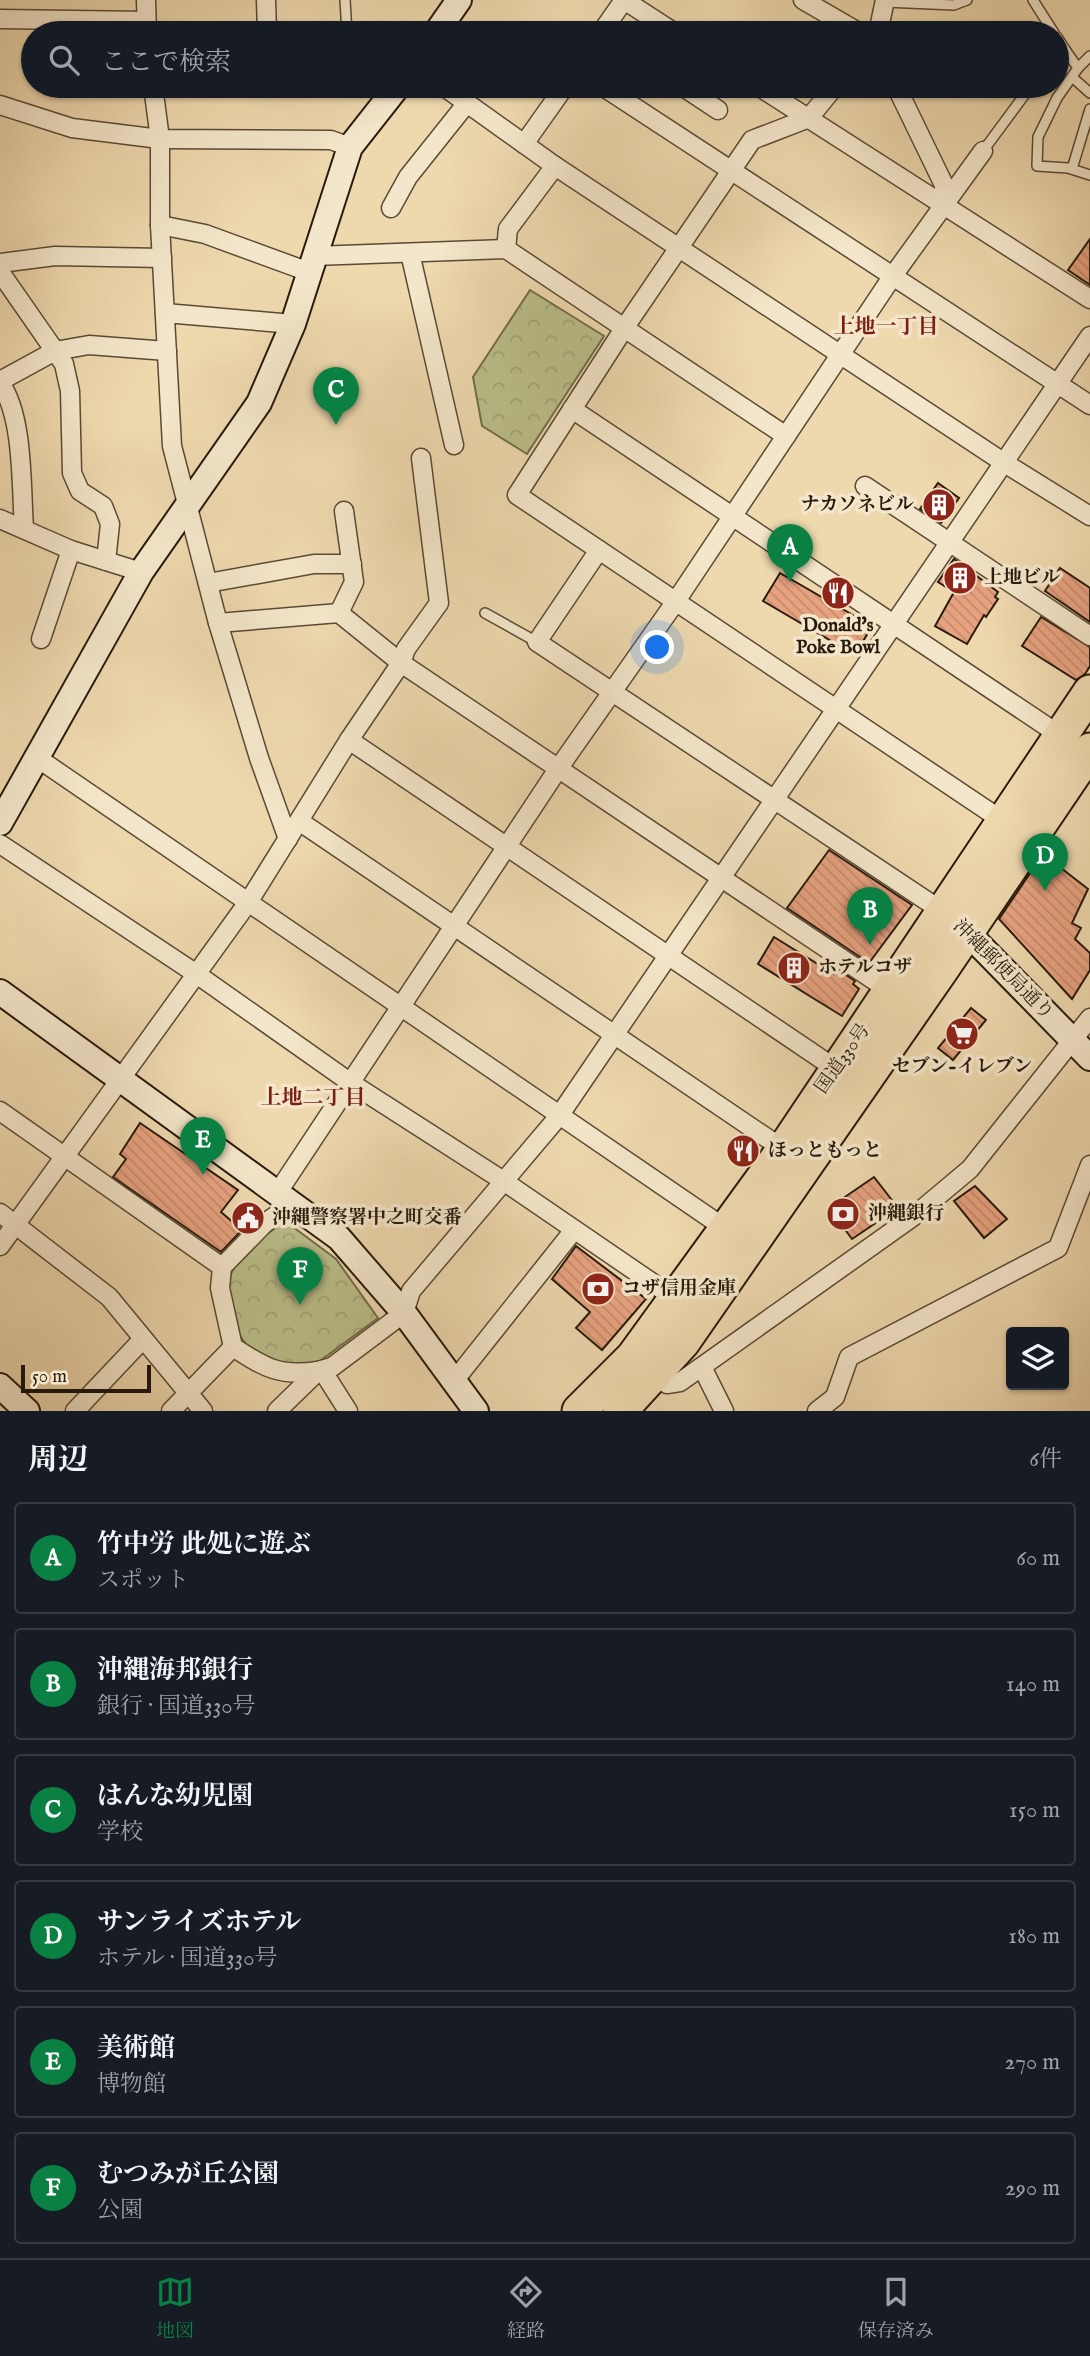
<!DOCTYPE html>
<html lang="ja">
<head>
<meta charset="utf-8">
<style>
	body { margin:0; font-family:"IM FELL English","Noto Serif JP",serif; background:#20242c; color:#f1f3f6 }
	.controls { position:absolute; right:21px; bottom:21px; display:grid; overflow:hidden; border-radius:7px; box-shadow:0 2px 5px #0004 }
	.controls button { width:63px; height:63px; display:grid; place-items:center; padding:0; border:0; border-bottom:2px solid #363941; background:#171b24; color:#f1f3f6; font:35px sans-serif }
	.scale { position:absolute; left:21px; bottom:18px; width:130px; box-sizing:border-box; padding-left:7px; border:4px solid #281a0d; border-top:0; font-size:19px; line-height:24px; white-space:nowrap; color:#281a0d; -webkit-text-stroke:5px #f4e6ca; paint-order:stroke }
	.you { position:absolute; left:658px; top:648px; width:24px; height:24px; margin:-18px; border:5px solid #fff; border-radius:50%; background:#1a73e8; box-shadow:0 0 0 10px #1a73e833 }
	.badge { display:grid; place-items:center; width:46px; height:46px; border-radius:50%; background:#0b8043; color:#fff; font-size:23px; font-weight:700 }
	.pin { position:absolute; translate:-50% -58px; filter:drop-shadow(0 2px 4px #0008) }
	.pin::after { content:''; position:absolute; top:37px; width:24px; height:21px; background:inherit; clip-path:polygon(0 0,100% 0,50% 100%) }
	.list { margin:0; padding:0; list-style:none }
	h2 { display:flex; justify-content:space-between; align-items:center; height:91px; margin:0; padding:0 28px; font-size:30px }
	h2 small { font-size:23px; font-weight:400; color:#9ea1a6 }
	.list li { display:grid; grid-template-columns:46px 1fr auto; gap:21px; align-items:center; box-sizing:border-box; height:112px; margin:0 14px 14px; padding:0 14px; border:2px solid #363941; border-radius:7px }
	.list b { display:block; font-size:26px; white-space:nowrap }
	.list p { margin:0; font-size:23px; white-space:nowrap; color:#9ea1a6 }
	.list em { font-size:23px; font-style:normal; color:#9ea1a6 }
	.icon { flex:none; width:38px; height:38px; fill:none; stroke:currentColor; stroke-width:2; stroke-linecap:round; stroke-linejoin:round }
	.map { position:relative; flex:none; width:1090px; height:1411px; overflow:hidden }
	.search { position:absolute; background:#171b24; box-shadow:0 2px 5px #0004; left:21px; right:21px; top:21px; height:77px; display:flex; align-items:center; gap:18px; box-sizing:border-box; padding:0 24px; border-radius:38px; color:#9ea1a6; font-size:26px }
	.sheet { height:847px; background:#171b24 }
	nav { display:flex; justify-content:space-around; align-items:center; box-sizing:border-box; height:98px; border-top:2px solid #363941; background:#171b24; font-size:19px; color:#9ea1a6 }
	nav a { display:grid; justify-items:center; gap:4px }
	nav .on { color:#0b8043 }
	.map>svg:first-child { display:block }
	.forest { fill:url(#forest-crowns); stroke:#716c4b; stroke-width:2 }
	.building { fill:url(#building-back-hatch); stroke:#281a0d; stroke-width:2 }
	.lines { fill:none; stroke-linecap:round; stroke-linejoin:round }
	.lane-casing { stroke:#5a4a35; stroke-width:12 }
	.street-casing { stroke:#5a4a35; stroke-width:21 }
	.secondary-casing { stroke:#281a0d; stroke-width:28 }
	.highway-casing { stroke:#281a0d; stroke-width:37 }
	.lane { stroke:#f4e6ca; stroke-width:9 }
	.street { stroke:#f4e6ca; stroke-width:18 }
	.secondary { stroke:#f4e6ca; stroke-width:24 }
	.highway { stroke:#eed8ae; stroke-width:33 }
	.labels { text-anchor:middle; dominant-baseline:central; stroke-width:7; stroke-linejoin:round; paint-order:stroke }
	.poi-label { font-size:19px; font-weight:bold; fill:#281a0d; stroke:#f4e6ca; text-anchor:start }
	.street-label { font-size:19px; fill:#281a0d; stroke:#f4e6ca }
	.neighbourhood-label { font-size:21px; font-weight:bold; fill:#7a1f14; stroke:#f4e6ca }
</style>
</head>
<body>
<div class="map">
<svg width="1090" height="1411" viewBox="0 0 1090 1411">
	<defs>
		<pattern id="forest-crowns" width="20" height="18" patternUnits="userSpaceOnUse" patternTransform="scale(1.75)"><rect width="20" height="18" fill="#babe89"/><path d="M2 6a3 3 0 1 1 6 0M12 15a3 3 0 1 1 6 0" fill="none" stroke="#a0a375"/></pattern>
		<pattern id="building-back-hatch" width="6" height="6" patternUnits="userSpaceOnUse" patternTransform="scale(1.75)"><rect width="6" height="6" fill="#e7a280"/><path d="M-1 5l2 2M0 0l6 6M5-1l2 2" fill="none" stroke="#c68b6d"/></pattern>
	</defs>
	<rect width="100%" height="100%" fill="#eed8ae"/>
	<filter id="stains"><feTurbulence type="fractalNoise" baseFrequency=".00286" numOctaves="4"/><feColorMatrix values="0 0 0 0 .2 0 0 0 0 .09 0 0 0 0 .02 0 0 0 .5 -.17"/></filter>
	<radialGradient id="worn" r=".72"><stop offset=".6" stop-color="#630" stop-opacity="0"/><stop offset="1" stop-color="#630" stop-opacity=".3"/></radialGradient>
	<!-- forest -->
	<g class="forest">
		<path d="M530 290 604 336 527 454 482 426 473 377Z"/>
		<path d="M285 1221 336 1259 378 1318 313 1366C272 1364 241 1359 232 1312 229 1300 226 1286 231 1274 241 1250 265 1236 285 1221Z"/>
	</g>
	<!-- building -->
	<g class="building">
		<path d="M1090 239V285L1068 270Z"/>
		<path d="M938 483 959 498 941 523 920 509Z"/>
		<path d="M954 559 998 592 995 597 998 599 986 617 984 615 967 644 935 626 954 592 938 582Z"/>
		<path d="M1060 568 1090 588V622L1045 591Z"/>
		<path d="M780 573 872 626 855 655 763 601Z"/>
		<path d="M1041 617 1090 647V666L1085 674 1076 680 1022 646Z"/>
		<path d="M829 850 912 905 869 963 787 908Z"/>
		<path d="M1043 854 1088 889 1072 923 1081 928 1075 939 1090 953V970L1072 999 999 919Z"/>
		<path d="M774 937 834 974 837 969 855 981 853 984 859 989 842 1016 758 964Z"/>
		<path d="M971 1008 986 1020 953 1060 938 1048Z"/>
		<path d="M140 1123 238 1190 221 1212 242 1230 221 1252 113 1177 126 1159 120 1154Z"/>
		<path d="M874 1177 898 1208 852 1239 829 1208Z"/>
		<path d="M975 1186 1007 1219 984 1238 954 1201Z"/>
		<path d="M576 1246 646 1299 602 1350 576 1328 590 1312 552 1279Z"/>
	</g>
	<g class="lines">
		<defs>
			<g id="lane">
				<path d="M345 0 347 33"/>
				<path d="M1033 0 1054 33"/>
				<path d="M885 2 954 5 967 0"/>
				<path d="M1057 37 1066 51 1057 60"/>
				<path d="M1066 51 1078 68 1057 98 1038 137 1037 166 1068 168 1090 175"/>
				<path d="M1078 68 1090 56"/>
				<path d="M1072 77 1090 93"/>
				<path d="M983 151 1031 86"/>
				<path d="M1072 169 1090 109"/>
				<path d="M485 613 537 642"/>
			</g>
			<g id="street">
				<path d="M146 0 147 33"/>
				<path d="M266 0 267 33"/>
				<path d="M624 0 675 33"/>
				<path d="M803 0 860 33"/>
				<path d="M0 19 146 21"/>
				<path d="M601 33 624 0"/>
				<path d="M878 33 885 0"/>
				<path d="M153 86 160 139V225L172 446 218 623 259 758 288 839"/>
				<path d="M443 86 555 166 1003 462 1090 516"/>
				<path d="M602 86 1090 405"/>
				<path d="M682 86 718 110"/>
				<path d="M758 86 1090 299"/>
				<path d="M835 86 809 118 752 140 625 327 517 495 1003 821"/>
				<path d="M896 86 944 185V203"/>
				<path d="M0 105 72 128 160 139 331 140 350 147"/>
				<path d="M524 144 565 86"/>
				<path d="M391 208 408 177 467 103"/>
				<path d="M160 225 205 234 309 272"/>
				<path d="M506 249 508 229 555 166"/>
				<path d="M410 253 454 445"/>
				<path d="M314 256 506 249 786 436"/>
				<path d="M0 263 55 256 162 258"/>
				<path d="M0 272 64 364 70 391 72 473 80 491 103 506 110 524 106 561"/>
				<path d="M165 313 293 324"/>
				<path d="M0 381 55 351 89 345 167 351"/>
				<path d="M0 383C24 416 21 487 24 528"/>
				<path d="M572 409 1061 736"/>
				<path d="M865 486 1090 636"/>
				<path d="M0 519 71 550 141 572"/>
				<path d="M599 550 537 642 945 913"/>
				<path d="M208 583 314 564H352"/>
				<path d="M339 613 354 582 344 511"/>
				<path d="M218 623 339 613 401 663 890 991"/>
				<path d="M41 639 71 550"/>
				<path d="M349 740 836 1069"/>
				<path d="M36 757 726 1229"/>
				<path d="M299 821 789 1153"/>
				<path d="M0 844 195 973 351 1083 502 1180 676 1299"/>
				<path d="M0 1111 222 1267 220 1288 233 1347"/>
				<path d="M278 1192 558 769 676 601 892 277 983 151"/>
				<path d="M0 1213 109 1297 203 1411"/>
				<path d="M0 1246 249 901 349 740 401 663 406 649 439 603 421 458"/>
				<path d="M222 1267 265 1223 294 1203"/>
				<path d="M702 1367 724 1411"/>
				<path d="M322 1370 348 1411"/>
				<path d="M651 1370 667 1384 680 1382 914 1216 970 1169 1090 1018"/>
				<path d="M454 1381 574 1230"/>
				<path d="M75 1411 143 1339"/>
				<path d="M171 1411 233 1347C264 1367 279 1377 318 1371"/>
				<path d="M277 1411 318 1371 332 1367 404 1313 411 1291 559 1116 1090 336"/>
				<path d="M817 1411 835 1397 849 1357 1058 1248 1090 1165"/>
			</g>
			<g id="secondary">
				<path d="M436 33 459 0"/>
				<path d="M0 823 141 572 259 403 293 324 350 147 398 86"/>
				<path d="M956 921 1090 1058"/>
				<path d="M0 992 339 1238 404 1313 476 1411"/>
				<path d="M0 1386 27 1411"/>
			</g>
			<g id="highway">
				<path d="M579 1411 633 1357 784 1149 1090 692"/>
				<path d="M620 1411 683 1342 942 969 1090 750"/>
			</g>
		</defs>
		<!-- lane casing -->
		<use href="#lane" class="lane-casing"/>
		<!-- street casing -->
		<use href="#street" class="street-casing"/>
		<!-- secondary casing -->
		<use href="#secondary" class="secondary-casing"/>
		<!-- highway casing -->
		<use href="#highway" class="highway-casing"/>
		<!-- lane -->
		<use href="#lane" class="lane"/>
		<!-- street -->
		<use href="#street" class="street"/>
		<!-- secondary -->
		<use href="#secondary" class="secondary"/>
		<!-- highway -->
		<use href="#highway" class="highway"/>
	</g>
	<!-- icons -->
	<defs>
		<symbol id="building-disc" viewBox="-11 -11 22 22"><circle r="9.5" fill="#8f2418" stroke="#f4e6ca"/><path d="M-4-6H4V6H1V3H-1V6H-4ZM-2.5-4.3h1.7v1.8h-1.7ZM.8-4.3h1.7v1.8H.8ZM-2.5-1h1.7V.8h-1.7ZM.8-1h1.7V.8H.8Z" fill="#fff"/></symbol>
		<symbol id="restaurant-disc" viewBox="-11 -11 22 22"><circle r="9.5" fill="#8f2418" stroke="#f4e6ca"/><path d="M-5-6h1v4h1v-4h1v4h1v-4h1v5L-1.5 .5V6h-2V.5L-5-1ZM5-6V6H3V1.5H1.5Q1.5-4 5-6Z" fill="#fff"/></symbol>
		<symbol id="supermarket-disc" viewBox="-11 -11 22 22"><circle r="9.5" fill="#8f2418" stroke="#f4e6ca"/><path d="M-6-5.5h2.5l.6 2H6L4.5 2H-2.5L-4.4-4H-6ZM-1.5 3.2a1.3 1.3 0 1 0 .1 0ZM3 3.2a1.3 1.3 0 1 0 .1 0Z" fill="#fff"/></symbol>
		<symbol id="bank-disc" viewBox="-11 -11 22 22"><circle r="9.5" fill="#8f2418" stroke="#f4e6ca"/><path d="M-6-4H6V4H-6ZM0-2.3a2.3 2.3 0 1 0 0 4.6a2.3 2.3 0 1 0 0-4.6Z" fill="#fff"/></symbol>
		<symbol id="civic-disc" viewBox="-11 -11 22 22"><circle r="9.5" fill="#8f2418" stroke="#f4e6ca"/><path d="M-.6-6.5H3V-4.5H.6V-3L4-1V1h2V6H-6V1h2V-1L-.6-3ZM-1.2 2.5V6h2.4V2.5Z" fill="#fff"/></symbol>
	</defs>
	<g fill-rule="evenodd">
		<use href="#building-disc" x="920" y="486" width="38" height="38"/>
		<use href="#building-disc" x="941" y="559" width="38" height="38"/>
		<use href="#restaurant-disc" x="819" y="574" width="38" height="38"/>
		<use href="#building-disc" x="775" y="949" width="38" height="38"/>
		<use href="#supermarket-disc" x="943" y="1015" width="38" height="38"/>
		<use href="#restaurant-disc" x="724" y="1132" width="38" height="38"/>
		<use href="#bank-disc" x="824" y="1195" width="38" height="38"/>
		<use href="#civic-disc" x="229" y="1199" width="38" height="38"/>
		<use href="#bank-disc" x="579" y="1270" width="38" height="38"/>
	</g>
	<g class="labels">
		<!-- poi labels -->
		<g class="poi-label">
			<text x="914" y="505" text-anchor="end">ナカソネビル</text>
			<text x="984" y="578">上地ビル</text>
			<text x="838" y="626" text-anchor="middle">Donald's<tspan x="838" dy="22">Poke Bowl</tspan></text>
			<text x="818" y="968">ホテルコザ</text>
			<text x="962" y="1067" text-anchor="middle">セブン-イレブン</text>
			<text x="768" y="1151">ほっともっと</text>
			<text x="868" y="1214">沖縄銀行</text>
			<text x="272" y="1218">沖縄警察署中之町交番</text>
			<text x="622" y="1289">コザ信用金庫</text>
		</g>
		<!-- street labels -->
		<g class="street-label">
			<text transform="translate(1003 970) rotate(45)">沖縄郵便局通り</text>
			<text transform="translate(843 1059) rotate(-55)">国道330号</text>
		</g>
		<!-- neighbourhood labels -->
		<g class="neighbourhood-label">
			<text x="886" y="327">上地一丁目</text>
			<text x="313" y="1098">上地二丁目</text>
		</g>
	</g>
	<rect width="100%" height="100%" filter="url(#stains)"/>
	<rect width="100%" height="100%" fill="url(#worn)"/>
</svg>
<div class="controls">
<button><svg class="icon" aria-label="layers" viewBox="0 0 24 24"><path d="M12 4l9 5-9 5-9-5zM3 14l9 5 9-5"/></svg></button>
</div>
<div class="scale">50 m</div>
<div class="you"></div>
<div class="pin badge" style="left:790px;top:582px">A</div>
<div class="pin badge" style="left:870px;top:945px">B</div>
<div class="pin badge" style="left:336px;top:425px">C</div>
<div class="pin badge" style="left:1045px;top:891px">D</div>
<div class="pin badge" style="left:203px;top:1175px">E</div>
<div class="pin badge" style="left:300px;top:1305px">F</div>
<div class="search"><svg class="icon" aria-label="search" viewBox="0 0 24 24"><circle cx="10" cy="10" r="6"/><path d="M15 15l6 6"/></svg>ここで検索</div>
</div>
<section class="sheet">
<h2>周辺<small>6件</small></h2>
<ul class="list">
<li><span class="badge">A</span><div><b>竹中労 此処に遊ぶ</b><p>スポット</p></div><em>60 m</em></li>
<li><span class="badge">B</span><div><b>沖縄海邦銀行</b><p>銀行 · 国道330号</p></div><em>140 m</em></li>
<li><span class="badge">C</span><div><b>はんな幼児園</b><p>学校</p></div><em>150 m</em></li>
<li><span class="badge">D</span><div><b>サンライズホテル</b><p>ホテル · 国道330号</p></div><em>180 m</em></li>
<li><span class="badge">E</span><div><b>美術館</b><p>博物館</p></div><em>270 m</em></li>
<li><span class="badge">F</span><div><b>むつみが丘公園</b><p>公園</p></div><em>290 m</em></li>
</ul>
</section>
<nav>
<a class="on"><svg class="icon" aria-label="map" viewBox="0 0 24 24"><path d="M3 6l6-2 6 2 6-2v14l-6 2-6-2-6 2zM9 4v14M15 6v14"/></svg>地図</a>
<a><svg class="icon" aria-label="directions" viewBox="0 0 24 24"><path d="M12 3l9 9-9 9-9-9zM9 14v-3h6M13 9l2 2-2 2"/></svg>経路</a>
<a><svg class="icon" aria-label="saved" viewBox="0 0 24 24"><path d="M7 4h10v16l-5-4-5 4z"/></svg>保存済み</a>
</nav>
</body>
</html>
